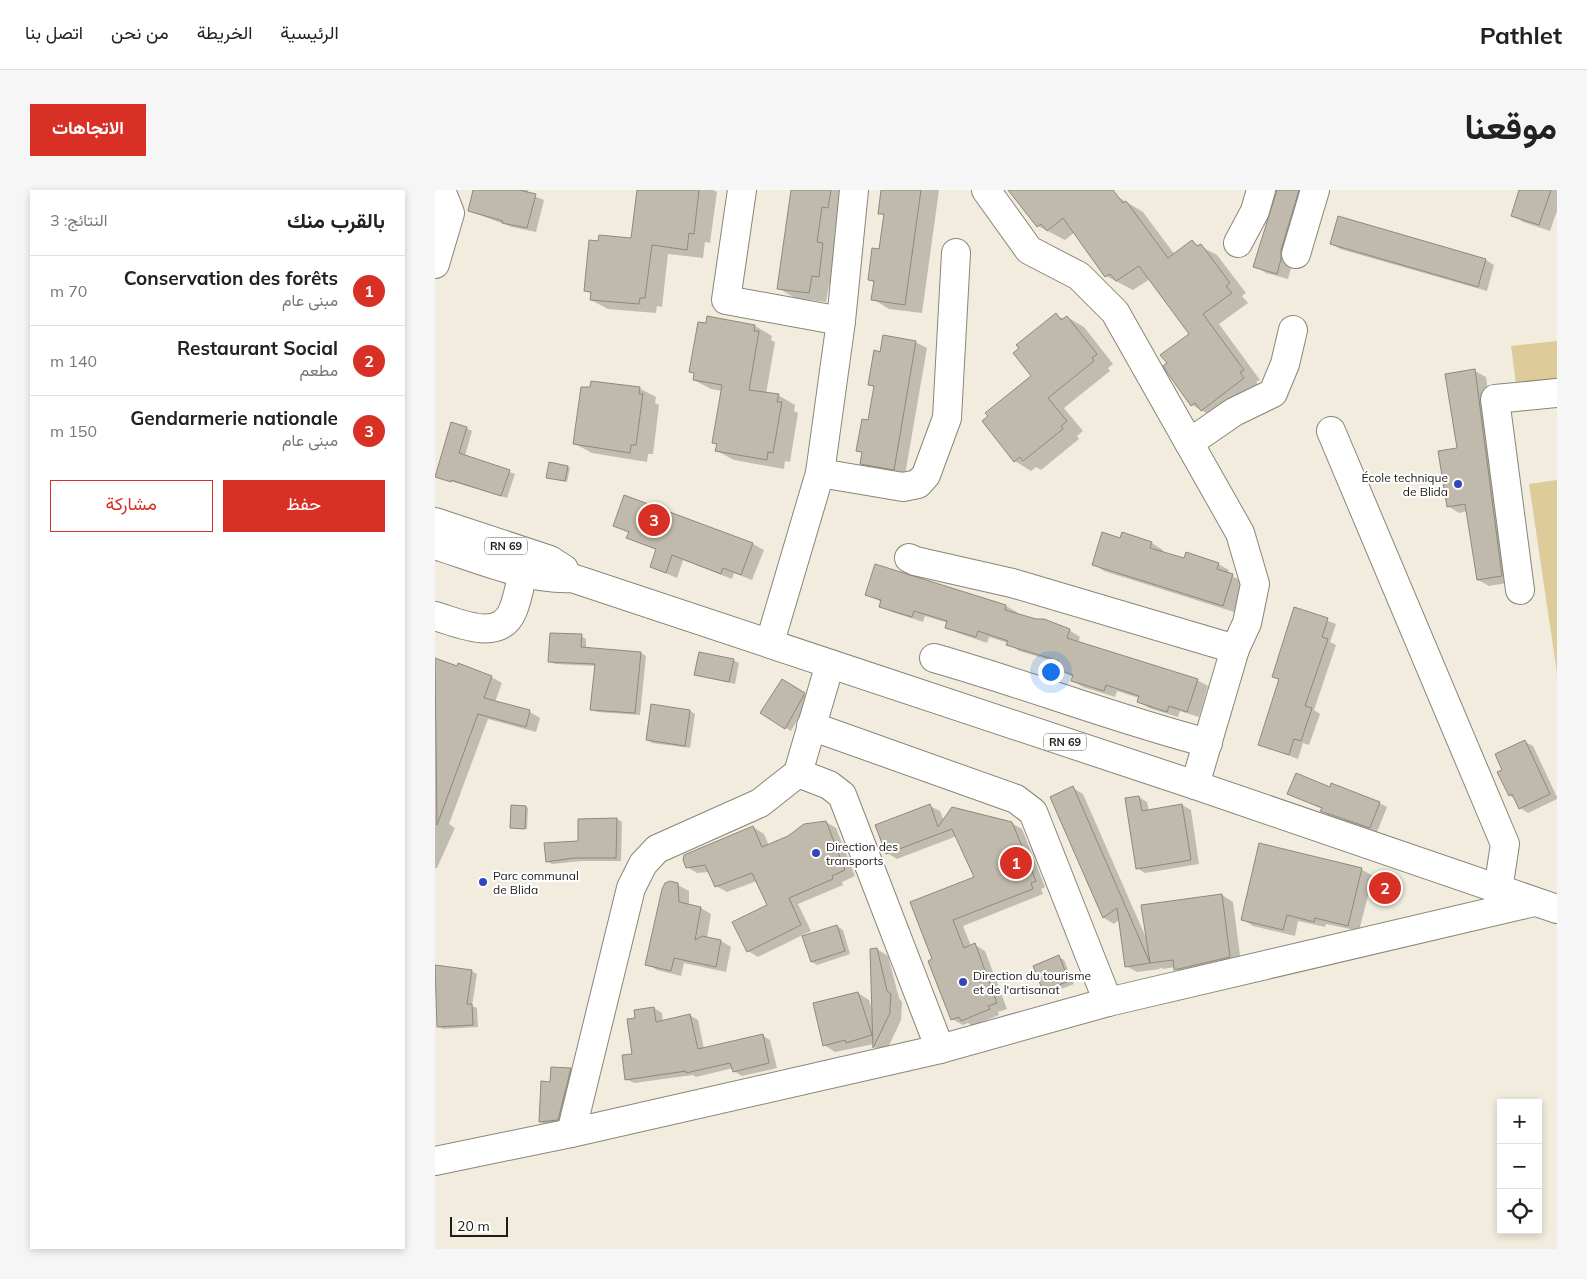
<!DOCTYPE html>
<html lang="ar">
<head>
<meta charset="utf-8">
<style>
	body { margin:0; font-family:Mulish,Vazirmatn,sans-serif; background:#f6f6f6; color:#222; direction:rtl }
	.controls { position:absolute; right:15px; bottom:15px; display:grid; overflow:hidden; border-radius:0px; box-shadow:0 2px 8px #0003 }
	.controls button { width:45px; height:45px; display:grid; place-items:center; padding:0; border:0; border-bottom:1px solid #e0e0e0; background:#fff; color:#222; font:25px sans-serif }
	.scale { position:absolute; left:15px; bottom:12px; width:58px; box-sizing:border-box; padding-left:5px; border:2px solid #1e1c17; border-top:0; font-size:14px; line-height:18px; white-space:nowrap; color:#1e1c17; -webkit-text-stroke:4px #fff; paint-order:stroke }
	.you { position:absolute; left:615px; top:481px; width:18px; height:18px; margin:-12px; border:4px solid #fff; border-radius:50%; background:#1a73e8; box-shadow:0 0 0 8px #1a73e833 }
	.badge { display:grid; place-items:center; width:32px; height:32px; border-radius:50%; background:#d93025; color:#fff; font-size:16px; font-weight:700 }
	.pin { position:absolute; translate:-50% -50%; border:2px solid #fff; box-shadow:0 1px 5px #0006 }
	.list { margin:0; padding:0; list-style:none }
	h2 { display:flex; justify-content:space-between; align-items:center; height:65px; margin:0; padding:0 20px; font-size:21px }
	h2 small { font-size:16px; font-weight:400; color:#767676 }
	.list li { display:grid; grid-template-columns:32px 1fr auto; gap:15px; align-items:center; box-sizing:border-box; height:70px; padding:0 20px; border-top:1px solid #e0e0e0 }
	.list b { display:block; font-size:19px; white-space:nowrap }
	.list p { margin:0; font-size:16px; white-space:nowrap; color:#767676 }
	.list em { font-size:16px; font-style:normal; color:#767676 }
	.actions { display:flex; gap:10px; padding:15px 20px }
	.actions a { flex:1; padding:11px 0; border:1px solid #d93025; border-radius:0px; text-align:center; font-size:18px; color:#d93025 }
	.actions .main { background:#d93025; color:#fff }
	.icon { flex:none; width:28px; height:28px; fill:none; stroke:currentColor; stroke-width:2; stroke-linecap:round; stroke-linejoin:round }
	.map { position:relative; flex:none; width:1122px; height:1059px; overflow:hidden; direction:ltr; border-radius:0px }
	header { display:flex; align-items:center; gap:30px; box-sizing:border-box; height:70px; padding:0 25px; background:#fff; border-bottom:1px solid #e0e0e0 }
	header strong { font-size:24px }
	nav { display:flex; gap:28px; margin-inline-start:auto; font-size:18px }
	.intro { display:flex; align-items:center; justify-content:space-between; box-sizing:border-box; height:120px; padding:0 30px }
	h1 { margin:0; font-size:35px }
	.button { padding:12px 22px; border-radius:0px; background:#d93025; color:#fff; font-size:18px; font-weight:700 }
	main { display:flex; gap:30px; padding:0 30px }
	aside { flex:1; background:#fff; border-radius:0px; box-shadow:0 2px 8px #0003 }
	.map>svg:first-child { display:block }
	.green { fill:#ddcb9a }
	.shadow { fill:#0003 }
	.building { fill:#bfbaab; stroke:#8e897c }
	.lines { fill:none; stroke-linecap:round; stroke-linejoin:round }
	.minor-casing { stroke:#8a8577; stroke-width:30 }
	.major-casing { stroke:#8a8577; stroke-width:30 }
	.minor { stroke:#fff; stroke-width:28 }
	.major { stroke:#fff; stroke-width:28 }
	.poi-dot { fill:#3247b9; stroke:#fff; stroke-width:2 }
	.labels { text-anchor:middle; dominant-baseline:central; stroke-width:4; stroke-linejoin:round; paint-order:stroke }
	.shield { fill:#fff; stroke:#62605d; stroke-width:1 }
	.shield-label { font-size:11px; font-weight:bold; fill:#1e1c17 }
	.poi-label { font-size:12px; fill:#1e1c17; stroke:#fff; text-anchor:start }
</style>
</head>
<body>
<header>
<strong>Pathlet</strong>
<nav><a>الرئيسية</a><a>الخريطة</a><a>من نحن</a><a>اتصل بنا</a></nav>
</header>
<div class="intro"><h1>موقعنا</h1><a class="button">الاتجاهات</a></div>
<main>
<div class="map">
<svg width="1122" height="1059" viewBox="0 0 1122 1059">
	<rect width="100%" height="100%" fill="#f1ecdd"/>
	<!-- green -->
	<g class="green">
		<path d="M1122 151V189L1081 194 1076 156Z"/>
		<path d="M1122 290V483L1094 294Z"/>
	</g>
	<!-- shadow -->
	<g class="shadow">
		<path d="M39 0H93V4L109 10 101 42 77 37 34 21Z"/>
		<path d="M204 0H278L282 2 275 53 270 52 268 68 233 64 227 117 222 116 221 123 173 119 156 110 157 104 150 100 197 49Z"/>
		<path d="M357 0H414L404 26 399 60 405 63 400 96 394 95 391 112 360 108 343 98Z"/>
		<path d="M447 0H504L487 123 454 119 438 109 440 93 434 89 445 60 450 26 444 23Z"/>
		<path d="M574 0H663L683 7 708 22 740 65 757 52 782 65 811 103 807 106 813 113 784 134 825 190 821 192 825 198 784 230 757 215 732 180 756 144 715 89 698 100 671 86 640 42 630 50 603 36Z"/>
		<path d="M843 0H878L853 89 831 83 820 76Z"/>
		<path d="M1085 0H1122V21L1115 41 1088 32 1077 25Z"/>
		<path d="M904 27 1051 70 1059 75 1052 101 905 59 897 54Z"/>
		<path d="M621 125 629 129 632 127 649 137 678 174 673 178 675 181 629 218 648 241 642 246 644 249 606 280 601 277 596 281 580 271 598 186Z"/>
		<path d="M273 128 320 136 337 146 336 150 340 152 331 204 343 205 360 215 359 221 363 223 355 272 350 271 349 279 299 270 282 261 283 255 279 253 287 201 276 199 259 190 260 184 256 181Z"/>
		<path d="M480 152 492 158 470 285 438 280 426 273 428 264 423 260 434 232 440 198 434 194 446 163Z"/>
		<path d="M1040 181 1051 187 1078 392 1054 396 1043 390 1032 321 1024 323 1013 316Z"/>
		<path d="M204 198 221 207 220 213 224 215 218 264H213L212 272 157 263 140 254Z"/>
		<path d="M31 238 37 241 30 266 80 284 72 308 1 287Z"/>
		<path d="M133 277 135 278 132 292 115 288Z"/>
		<path d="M190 306 318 354 329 360 317 390 299 383 297 389 248 370 242 388 216 377 222 360 193 347 194 343 179 335Z"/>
		<path d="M688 344 717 353 728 360 727 363 749 370 783 374 794 380 793 384 809 392 799 422 669 381 658 374 686 350Z"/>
		<path d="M441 375 571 416 582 422 581 424 634 440 645 447 643 453 762 490 773 496 764 527 745 521 743 527 714 518 703 511 704 508 682 501 680 507 648 497 637 490 638 487 623 479 625 473 584 461 573 453 554 447 552 453 523 443 512 437 513 433 490 426 488 432 457 422 446 416 447 412 431 405Z"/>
		<path d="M860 419 901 434 895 452 901 455 879 520 885 524 874 555 868 553 863 569 824 554 845 490 838 486Z"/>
		<path d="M146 446 151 449V458L206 463 211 466 205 525 162 522 157 519 161 476 120 474 115 471Z"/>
		<path d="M0 470 56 487 67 493 60 512 95 522 105 528 101 542 53 529 14 634 20 638 2 678H0Z"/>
		<path d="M298 470 304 473 300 494 261 485Z"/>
		<path d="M347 490 375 508 356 541 327 523Z"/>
		<path d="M217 515 255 521 260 524 255 558 217 553 212 549Z"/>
		<path d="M1090 552 1098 556 1122 607V609L1093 623 1085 618 1080 609 1074 605 1068 580Z"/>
		<path d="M638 598 648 604 712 750 787 705 798 712 806 773 752 786 740 777 728 779 724 777 725 779 702 782 691 776 685 729 679 734 669 728 616 607Z"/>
		<path d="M895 599 944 613 952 617 942 642 894 625 887 621 888 619 861 607Z"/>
		<path d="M704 607 712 612 714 621 747 615 756 620 764 674 710 683 702 678Z"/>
		<path d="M495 616 505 621 509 631 576 633 587 639 610 697 606 699 608 704 528 736 536 756 540 755 550 761 572 819 563 822 564 825 537 836 533 833 528 835 517 829 498 770 476 713 541 688 522 646 462 669 452 663Z"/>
		<path d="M91 617 93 618 92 639 76 637Z"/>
		<path d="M182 629 187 632 186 671H146L117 674 112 671Z"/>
		<path d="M391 632 401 638 420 686 407 692 408 695 363 714 376 741 323 767 313 761 334 715 322 691 292 702 281 696 274 682 262 683 252 677 318 637 329 644 334 656Z"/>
		<path d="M926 679 938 686 924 741 891 734 890 737 863 731 860 746 818 736 807 729Z"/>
		<path d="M243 695 254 701V716L266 718 276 724 272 748 286 751 296 757 291 782 249 773 246 786 222 780 212 774Z"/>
		<path d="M402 736 408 740 415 764 382 775 377 772Z"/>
		<path d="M442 759 453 766 464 808 467 812 466 830 450 864 439 857V854L400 862 389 855 423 803 434 810 437 820Z"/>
		<path d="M624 767 629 770 639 794 614 804 609 801Z"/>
		<path d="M0 776 36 781 42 784 37 816 42 818 43 837 8 839 3 836Z"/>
		<path d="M219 818 227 823 228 832 254 825 263 830 269 859 327 845 335 850 342 878 307 886 299 881 298 878 261 887 258 885 199 893 191 889 198 865 201 829Z"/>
		<path d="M135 879 141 882 129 932 110 935 105 932 116 893Z"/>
	</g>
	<!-- building -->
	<g class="building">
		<path d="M38 0H84L101 4 92 38 67 33 68 31 33 21Z"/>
		<path d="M202 0H264L259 44 254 43 252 60 217 55 210 108H205L204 114 155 110 156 102 149 101 154 50 163 51 164 45 196 48Z"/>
		<path d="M356 0H396L393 18 387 17 382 52 388 53 384 87 377 86 374 103 342 99Z"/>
		<path d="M446 0H486L470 115 436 110 439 91 433 90 437 58 444 59 449 24H443Z"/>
		<path d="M573 0H678L688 13 691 11 733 68 757 50 762 56 766 54 795 93 791 96 797 103 768 124 809 180 805 182 809 188 766 221 760 213 756 216 731 181 728 176 732 173 725 165 754 144 704 76 681 91 675 84 670 87 628 28 612 41 606 34 602 37Z"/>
		<path d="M842 0H864L846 60V69L842 84 818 77Z"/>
		<path d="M1084 0H1116L1104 35 1076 26Z"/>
		<path d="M903 26 1051 69 1043 97 895 54Z"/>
		<path d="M621 123 626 130 632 126 662 164 657 168 659 171 613 208 632 231 626 236 628 239 588 271 585 267 579 272 547 231 553 226 550 223 596 186 578 163 584 158 581 155Z"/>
		<path d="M272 126 320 135 319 141H324L314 200 344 204 342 212H347L338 263 333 262 332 270 280 261 282 254 277 253 287 195 258 190 259 183 254 182 263 132 271 133Z"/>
		<path d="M448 145 481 151 459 280 425 274 427 262 421 261 427 229 433 230 439 196 433 195 439 160 445 162Z"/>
		<path d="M1040 179 1067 386 1042 390 1030 314 1012 317 1003 261 1022 258 1010 184Z"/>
		<path d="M156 191 205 197 204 204H208L201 255H196L195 263 138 254 146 197H155Z"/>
		<path d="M16 232 32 237 24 263 75 280 66 306 16 290V292L0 287Z"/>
		<path d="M114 272 133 276 130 291 111 288Z"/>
		<path d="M189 305 318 353 306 385 288 378 286 384 237 365 231 383 215 377 221 359 191 348 194 342 178 336Z"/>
		<path d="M667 342 685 348 687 342 717 352 715 358 749 368 751 362 784 373 782 379 798 384 788 416 657 375Z"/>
		<path d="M440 374 571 415 570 420 601 429H609L635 439 632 448 763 489 752 522 734 516 732 522 702 512 704 506 671 495 669 501 636 491 638 485 621 479 624 471 571 455 573 451 543 441 541 447 510 438 512 431 479 421 477 427 444 417 446 410 430 405Z"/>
		<path d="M859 417 893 428 887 447 893 449 870 516 877 518 866 551 859 549 854 565 823 555 844 489 837 487Z"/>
		<path d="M115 443 147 444 146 457 206 462 200 523 155 520 160 474 113 472Z"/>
		<path d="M264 462 299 469 294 492 259 485Z"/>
		<path d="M0 468 22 476 23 473 57 486 49 508 95 520 91 537 43 524 2 635Z"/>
		<path d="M347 489 370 503 350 539 325 523Z"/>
		<path d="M216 514 255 520 250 556 211 550Z"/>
		<path d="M1090 550 1115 604 1084 619 1077 604 1074 606 1062 582 1067 580 1060 564Z"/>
		<path d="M861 583 895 597 896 593 945 612 935 638 885 621 887 618 852 604Z"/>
		<path d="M638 596 689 713 715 773 690 777 682 718 668 728 615 607Z"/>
		<path d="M704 606 707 621 747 614 756 670 701 679 690 608Z"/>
		<path d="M495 614 503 637 517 617 577 632 601 691 596 693 598 699 518 730 529 758 540 753 562 813 553 816 555 819 526 831 524 827 516 830 493 771 497 769 475 712 539 687 517 639 451 664 440 635Z"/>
		<path d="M76 615 91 616 90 639 75 638Z"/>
		<path d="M182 628 181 668H139L111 672 109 653 143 651V629Z"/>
		<path d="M391 631 410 680 397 686 398 689 354 708 366 735 312 762 297 732 332 715 317 683 280 697 270 675 251 678 248 670 249 665 318 636 327 657 353 646 369 634Z"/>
		<path d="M824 653 927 678 913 736 880 728 879 732 852 725 848 740 806 730Z"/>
		<path d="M235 691 243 693 244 712 266 717 260 750 267 746 286 750 281 777 239 768 236 781 210 775 227 699 230 693Z"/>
		<path d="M787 704 795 767 739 780 738 770 715 773 706 715Z"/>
		<path d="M402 735 410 761 376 772 367 746Z"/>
		<path d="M442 758 452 801 456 804 455 816V823L438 858 435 759Z"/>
		<path d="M624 765 634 791 608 801 598 776Z"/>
		<path d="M0 775 37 780 32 814H37L38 835 2 837Z"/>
		<path d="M423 802 437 845 411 853 410 850 388 856 378 813Z"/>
		<path d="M219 817 221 832 255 824 263 859 328 844 334 873 298 882 295 873 251 883V881L190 890 187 865 197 864 192 829 200 828 199 820Z"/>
		<path d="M116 877 136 878 123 930 104 932 106 891 115 892Z"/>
	</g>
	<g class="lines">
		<defs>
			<g id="minor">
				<path d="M307 0 291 110 406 131"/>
				<path d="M551 0 594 60 644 86 680 122 805 343 820 394 812 433 800 459 760 595"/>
				<path d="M803 53 820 21 826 0"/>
				<path d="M861 64 880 0"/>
				<path d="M0 74 15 23 6 0"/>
				<path d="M896 241 1070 654 1063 700"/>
				<path d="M754 253 799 222 838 203 850 174 858 140"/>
				<path d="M385 283 468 297 483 294 491 285 512 228 521 63"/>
				<path d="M474 368 480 371 577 393 800 459"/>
				<path d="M1085 400 1060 209 1122 203"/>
				<path d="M0 426C24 433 65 453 78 420 83 408 85 394 88 382"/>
				<path d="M335 452 385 283 406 131 419 0"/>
				<path d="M499 468C591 494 680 529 773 553"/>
				<path d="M376 536 581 609 598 622 673 812"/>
				<path d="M363 583 394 595 407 605 505 859"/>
				<path d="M136 943 196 698 208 674 222 659 325 613 363 583 395 474"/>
				<path d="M0 971 136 943 505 859 673 812 1099 712"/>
			</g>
			<g id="major">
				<path d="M0 332 115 370 129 379"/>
				<path d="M0 355C44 369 91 390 137 388L760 595 1122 719"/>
			</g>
		</defs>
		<!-- minor casing -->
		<use href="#minor" class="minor-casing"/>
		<!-- major casing -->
		<use href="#major" class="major-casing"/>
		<!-- minor -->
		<use href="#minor" class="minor"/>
		<!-- major -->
		<use href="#major" class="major"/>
	</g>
	<!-- markers -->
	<g class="poi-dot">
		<circle cx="1023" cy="294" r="5"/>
		<circle cx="381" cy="663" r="5"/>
		<circle cx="48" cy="692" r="5"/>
		<circle cx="528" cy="792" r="5"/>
	</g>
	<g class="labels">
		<!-- shield labels -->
		<g class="shield">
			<rect x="50" y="347.5" width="42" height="17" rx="4"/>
			<rect x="609" y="543.5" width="42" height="17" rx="4"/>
		</g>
		<g class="shield-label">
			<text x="71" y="356">RN 69</text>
			<text x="630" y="552">RN 69</text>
		</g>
		<!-- poi labels -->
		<g class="poi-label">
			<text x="1013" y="287" text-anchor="end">École technique<tspan x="1013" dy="14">de Blida</tspan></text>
			<text x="391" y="656">Direction des<tspan x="391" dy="14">transports</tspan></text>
			<text x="58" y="685">Parc communal<tspan x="58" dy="14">de Blida</tspan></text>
			<text x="538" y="785">Direction du tourisme<tspan x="538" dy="14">et de l'artisanat</tspan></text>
		</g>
	</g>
</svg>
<div class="controls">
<button>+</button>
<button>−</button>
<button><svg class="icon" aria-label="locate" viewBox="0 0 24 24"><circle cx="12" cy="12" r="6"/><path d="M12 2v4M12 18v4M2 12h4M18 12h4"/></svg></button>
</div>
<div class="scale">20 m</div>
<div class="you"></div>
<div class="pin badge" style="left:581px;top:673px">1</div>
<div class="pin badge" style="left:950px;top:698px">2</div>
<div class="pin badge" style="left:219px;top:330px">3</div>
</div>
<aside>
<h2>بالقرب منك<small>النتائج: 3</small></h2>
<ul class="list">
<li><span class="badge">1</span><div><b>Conservation des forêts</b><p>مبنى عام</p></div><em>70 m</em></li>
<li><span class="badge">2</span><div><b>Restaurant Social</b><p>مطعم</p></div><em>140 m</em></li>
<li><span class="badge">3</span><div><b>Gendarmerie nationale</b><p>مبنى عام</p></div><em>150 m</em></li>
</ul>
<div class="actions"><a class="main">حفظ</a><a>مشاركة</a></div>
</aside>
</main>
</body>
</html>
